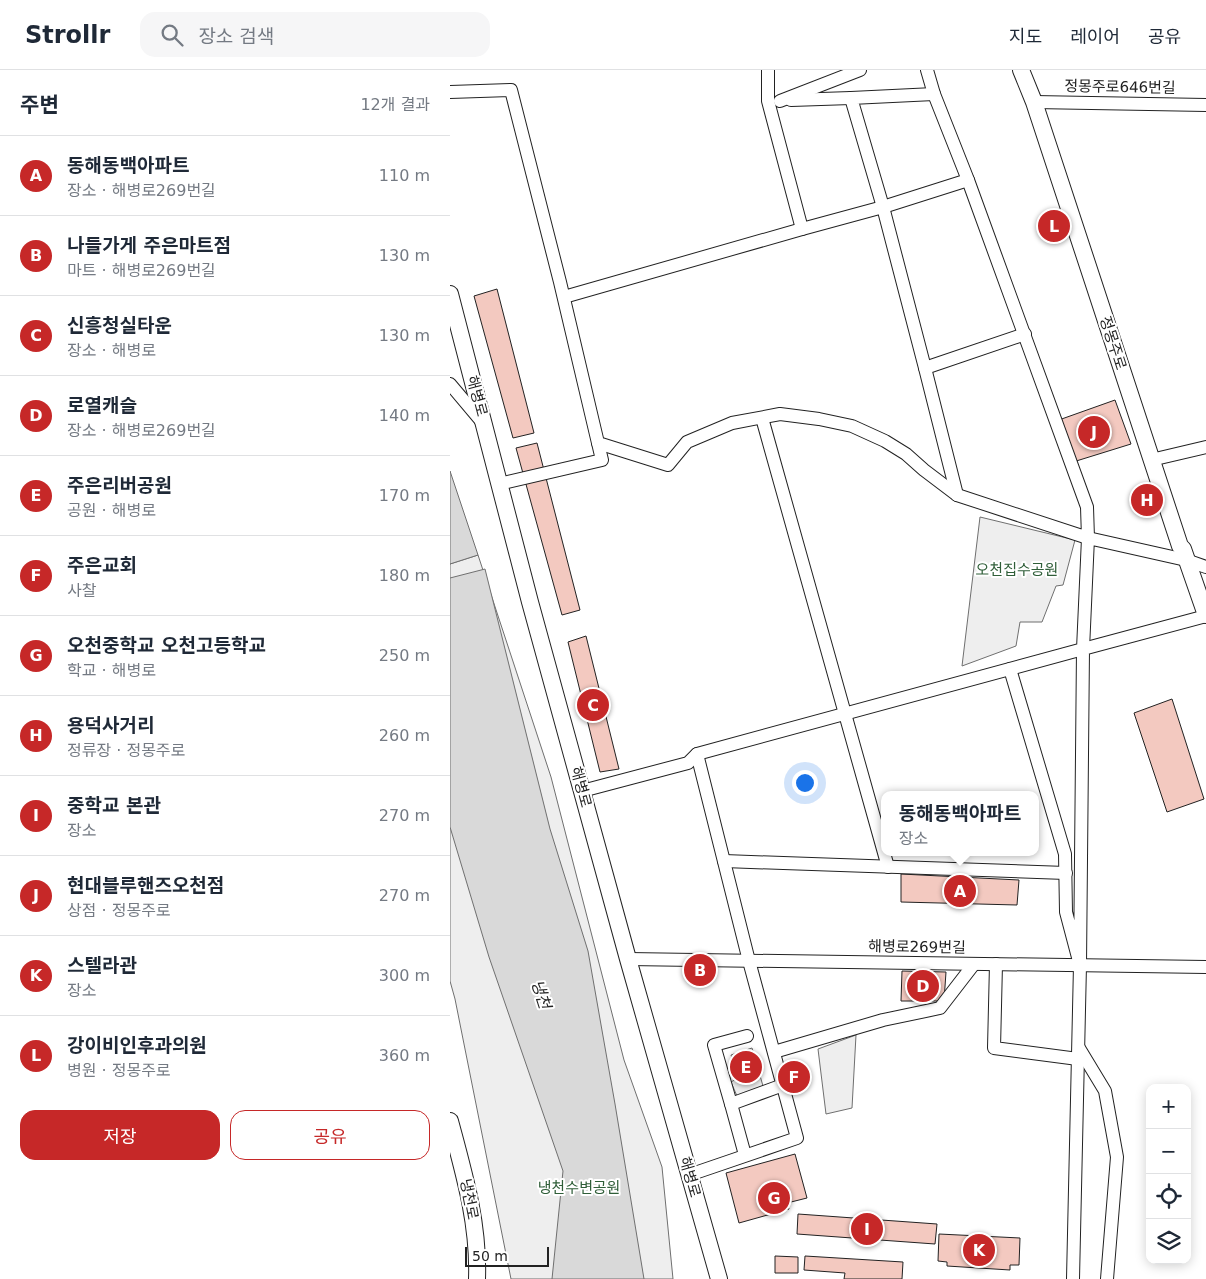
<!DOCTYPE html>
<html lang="ko">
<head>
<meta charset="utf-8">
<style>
	body { margin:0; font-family:"DejaVu Sans","Noto Sans KR",sans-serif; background:#f6f6f7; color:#1f2937 }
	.controls { position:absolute; right:15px; bottom:15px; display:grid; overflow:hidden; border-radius:10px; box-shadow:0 2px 12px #0003 }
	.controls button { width:45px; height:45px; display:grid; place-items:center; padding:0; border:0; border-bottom:1px solid #e0e1e3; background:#fff; color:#1f2937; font:25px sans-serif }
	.scale { position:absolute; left:15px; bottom:12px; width:84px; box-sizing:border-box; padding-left:5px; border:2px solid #222; border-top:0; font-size:14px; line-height:18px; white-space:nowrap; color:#222; -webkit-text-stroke:4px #fff; paint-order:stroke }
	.you { position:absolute; left:354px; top:712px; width:18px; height:18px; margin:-12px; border:4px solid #fff; border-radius:50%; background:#1a73e8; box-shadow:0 0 0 8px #1a73e833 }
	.badge { display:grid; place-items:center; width:32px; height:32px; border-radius:50%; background:#c62828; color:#fff; font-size:16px; font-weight:700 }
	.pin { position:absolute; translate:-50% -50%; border:2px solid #fff; box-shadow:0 1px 5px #0006 }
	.popup { position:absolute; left:431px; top:721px; width:158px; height:65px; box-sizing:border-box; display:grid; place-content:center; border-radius:10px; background:#fff; filter:drop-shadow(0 1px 4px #0005); font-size:16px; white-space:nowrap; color:#747a83 }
	.popup b { font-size:19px; color:#1f2937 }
	.popup::after { content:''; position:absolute; left:50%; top:100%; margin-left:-10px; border:10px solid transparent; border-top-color:#fff }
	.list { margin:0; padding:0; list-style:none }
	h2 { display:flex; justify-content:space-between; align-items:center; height:65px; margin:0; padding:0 20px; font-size:21px }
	h2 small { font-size:16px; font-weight:400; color:#747a83 }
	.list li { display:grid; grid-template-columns:32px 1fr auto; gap:15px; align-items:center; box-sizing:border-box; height:80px; padding:0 20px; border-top:1px solid #e0e1e3 }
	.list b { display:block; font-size:19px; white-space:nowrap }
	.list p { margin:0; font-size:16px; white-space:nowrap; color:#747a83 }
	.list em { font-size:16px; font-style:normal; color:#747a83 }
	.actions { display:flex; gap:10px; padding:15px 20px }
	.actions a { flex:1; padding:11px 0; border:1px solid #c62828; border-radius:15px; text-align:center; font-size:18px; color:#c62828 }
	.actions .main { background:#c62828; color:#fff }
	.icon { flex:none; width:28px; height:28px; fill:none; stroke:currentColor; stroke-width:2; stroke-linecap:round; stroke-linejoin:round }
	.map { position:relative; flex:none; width:756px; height:1209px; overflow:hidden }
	header { display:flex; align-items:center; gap:30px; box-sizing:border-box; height:70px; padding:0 25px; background:#fff; border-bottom:1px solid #e0e1e3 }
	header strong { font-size:24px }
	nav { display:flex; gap:28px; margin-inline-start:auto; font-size:18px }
	.search { width:350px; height:45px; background:#f6f6f7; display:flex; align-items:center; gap:12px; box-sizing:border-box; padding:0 18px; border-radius:15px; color:#747a83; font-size:19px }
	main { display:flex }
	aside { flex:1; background:#fff }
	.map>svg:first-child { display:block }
	.green { fill:#eee; stroke:#6f6f6f }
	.water { fill:#d9d9d9; stroke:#6f6f6f }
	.building { fill:#f3c9c0; stroke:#222 }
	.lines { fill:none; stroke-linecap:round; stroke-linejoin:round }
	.minor-casing { stroke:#222; stroke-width:14 }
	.major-casing { stroke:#222; stroke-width:18 }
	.minor { stroke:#fff; stroke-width:12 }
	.major { stroke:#fff; stroke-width:16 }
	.labels { text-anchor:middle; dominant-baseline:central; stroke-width:4; stroke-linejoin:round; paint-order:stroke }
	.street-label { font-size:15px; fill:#222; stroke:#fff }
	.park-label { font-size:15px; fill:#2f5e38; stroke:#fff }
	.water-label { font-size:16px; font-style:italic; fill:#222; stroke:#fff }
</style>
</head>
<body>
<header>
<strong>Strollr</strong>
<div class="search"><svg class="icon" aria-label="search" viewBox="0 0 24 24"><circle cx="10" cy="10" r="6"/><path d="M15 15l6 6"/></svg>장소 검색</div>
<nav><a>지도</a><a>레이어</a><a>공유</a></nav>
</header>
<main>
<aside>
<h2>주변<small>12개 결과</small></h2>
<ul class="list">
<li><span class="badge">A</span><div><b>동해동백아파트</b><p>장소 · 해병로269번길</p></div><em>110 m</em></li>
<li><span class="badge">B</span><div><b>나들가게 주은마트점</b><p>마트 · 해병로269번길</p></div><em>130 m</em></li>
<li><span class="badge">C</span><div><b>신흥청실타운</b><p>장소 · 해병로</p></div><em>130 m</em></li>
<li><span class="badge">D</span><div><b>로열캐슬</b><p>장소 · 해병로269번길</p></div><em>140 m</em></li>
<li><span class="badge">E</span><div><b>주은리버공원</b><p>공원 · 해병로</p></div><em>170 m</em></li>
<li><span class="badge">F</span><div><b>주은교회</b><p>사찰</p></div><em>180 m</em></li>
<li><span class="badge">G</span><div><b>오천중학교 오천고등학교</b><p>학교 · 해병로</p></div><em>250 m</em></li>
<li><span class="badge">H</span><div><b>용덕사거리</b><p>정류장 · 정몽주로</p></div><em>260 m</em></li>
<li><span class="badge">I</span><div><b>중학교 본관</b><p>장소</p></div><em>270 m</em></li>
<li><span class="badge">J</span><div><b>현대블루핸즈오천점</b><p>상점 · 정몽주로</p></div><em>270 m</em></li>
<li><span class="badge">K</span><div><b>스텔라관</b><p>장소</p></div><em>300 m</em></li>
<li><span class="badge">L</span><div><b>강이비인후과의원</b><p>병원 · 정몽주로</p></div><em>360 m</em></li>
</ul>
<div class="actions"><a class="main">저장</a><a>공유</a></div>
</aside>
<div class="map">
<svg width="756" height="1209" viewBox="0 0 756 1209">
	<rect width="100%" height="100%" fill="#fff"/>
	<!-- green -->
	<g class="green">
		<path d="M530 447 625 470 613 515 606 516 592 552H570L566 576 512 596Z"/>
		<path d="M28 485 101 707 174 990 212 1097 223 1209H61L5 929 0 911V494Z"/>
		<path d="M406 965 402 1038 376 1044 368 979Z"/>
		<path d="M302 978 313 1016 287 1026 281 1012 288 1008 281 985Z"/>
	</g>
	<!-- water -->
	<g class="water">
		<path d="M0 401 28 485 0 494Z"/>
		<path d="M35 499 100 759 138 881 165 1034 194 1209H102L113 1101 39 887 0 757V508Z"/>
	</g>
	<!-- building -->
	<g class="building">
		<path d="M47 219 84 363 63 368 24 226Z"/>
		<path d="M665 330 681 374 623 392 606 351Z"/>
		<path d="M87 373 130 540 112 545 66 378Z"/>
		<path d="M136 566 169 699 150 702 118 572Z"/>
		<path d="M722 629 754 729 717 742 684 643Z"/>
		<path d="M451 804 569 810 567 835 451 832Z"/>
		<path d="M452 901 496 902 494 931H451Z"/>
		<path d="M345 1084 357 1128 337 1133 339 1139 289 1153 276 1103Z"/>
		<path d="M348 1144 487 1154 485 1174 347 1164Z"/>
		<path d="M489 1164 570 1168 569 1195H560V1200L497 1196V1192L488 1191Z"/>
		<path d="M325 1186 348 1187V1203H325Z"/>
		<path d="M355 1186 453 1192 452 1209H394L395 1203 354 1200Z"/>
	</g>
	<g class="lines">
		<defs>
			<g id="minor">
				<path d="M318 0V31L352 159"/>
				<path d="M0 22 61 20 110 212 148 373 218 395 237 372 282 353 330 344 369 349 402 356 435 371 456 384 474 400 507 425 638 468 637 437 518 110 484 24 477 0"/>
				<path d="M341 30 401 28"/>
				<path d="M330 31 410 0"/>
				<path d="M584 32 756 35"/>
				<path d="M114 227 352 159 433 137 518 110"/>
				<path d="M475 298 433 137 401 28 484 24"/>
				<path d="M0 314 32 352"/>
				<path d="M312 348 438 797"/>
				<path d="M701 390 756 377"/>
				<path d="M49 414 152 390 148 373"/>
				<path d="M507 425 475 298 575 264"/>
				<path d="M560 599 615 784 616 842 630 895 633 579 756 546"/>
				<path d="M132 721 238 693 247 684"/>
				<path d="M274 791 616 803"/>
				<path d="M178 889 756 897"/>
				<path d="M546 894 544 978 628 989"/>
				<path d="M297 966 264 975 281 1034 333 1015"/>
				<path d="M629 978 655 1021 667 1087 657 1209"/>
				<path d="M324 982 433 950 490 938 524 894"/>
				<path d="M281 1034 295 1085"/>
				<path d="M239 1105 347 1068 299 891 247 684 633 579 638 468 736 490 756 497"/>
				<path d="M623 1209 630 895"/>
			</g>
			<g id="major">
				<path d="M571 0 584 32 730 476 733 479 756 545"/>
				<path d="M0 224 80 532 178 889 269 1209"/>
				<path d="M0 1051C14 1103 29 1154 27 1209"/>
			</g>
		</defs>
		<!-- minor casing -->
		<use href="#minor" class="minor-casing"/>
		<!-- major casing -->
		<use href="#major" class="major-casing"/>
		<!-- minor -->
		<use href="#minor" class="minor"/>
		<!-- major -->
		<use href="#major" class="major"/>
	</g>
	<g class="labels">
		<!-- street labels -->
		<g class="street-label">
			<text transform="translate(670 17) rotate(1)">정몽주로646번길</text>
			<text transform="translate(663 273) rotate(72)">정몽주로</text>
			<text transform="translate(27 326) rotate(75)">해병로</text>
			<text transform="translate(131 717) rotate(75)">해병로</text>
			<text transform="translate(467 877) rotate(1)">해병로269번길</text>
			<text transform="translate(240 1107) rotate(74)">해병로</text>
			<text transform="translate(19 1129) rotate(79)">냉천로</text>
		</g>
		<!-- park labels -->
		<g class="park-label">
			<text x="567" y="500">오천집수공원</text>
			<text x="129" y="1118">냉천수변공원</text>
		</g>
		<!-- water labels -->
		<g class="water-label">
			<text transform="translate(91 924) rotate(72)">냉천</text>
		</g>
	</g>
</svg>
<div class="controls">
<button>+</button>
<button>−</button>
<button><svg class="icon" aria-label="locate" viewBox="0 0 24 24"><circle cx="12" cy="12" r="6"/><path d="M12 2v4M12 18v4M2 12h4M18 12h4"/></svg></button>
<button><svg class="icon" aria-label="layers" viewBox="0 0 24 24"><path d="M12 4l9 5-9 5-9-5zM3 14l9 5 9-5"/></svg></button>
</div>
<div class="scale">50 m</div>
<div class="you"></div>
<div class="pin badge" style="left:510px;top:821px">A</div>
<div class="popup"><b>동해동백아파트</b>장소</div>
<div class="pin badge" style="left:250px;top:900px">B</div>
<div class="pin badge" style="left:143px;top:635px">C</div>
<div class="pin badge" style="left:473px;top:916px">D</div>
<div class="pin badge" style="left:296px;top:997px">E</div>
<div class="pin badge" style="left:344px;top:1007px">F</div>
<div class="pin badge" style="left:324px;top:1128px">G</div>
<div class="pin badge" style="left:697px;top:430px">H</div>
<div class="pin badge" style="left:417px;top:1159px">I</div>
<div class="pin badge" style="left:644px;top:362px">J</div>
<div class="pin badge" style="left:529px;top:1180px">K</div>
<div class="pin badge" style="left:604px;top:156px">L</div>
</div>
</main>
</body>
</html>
